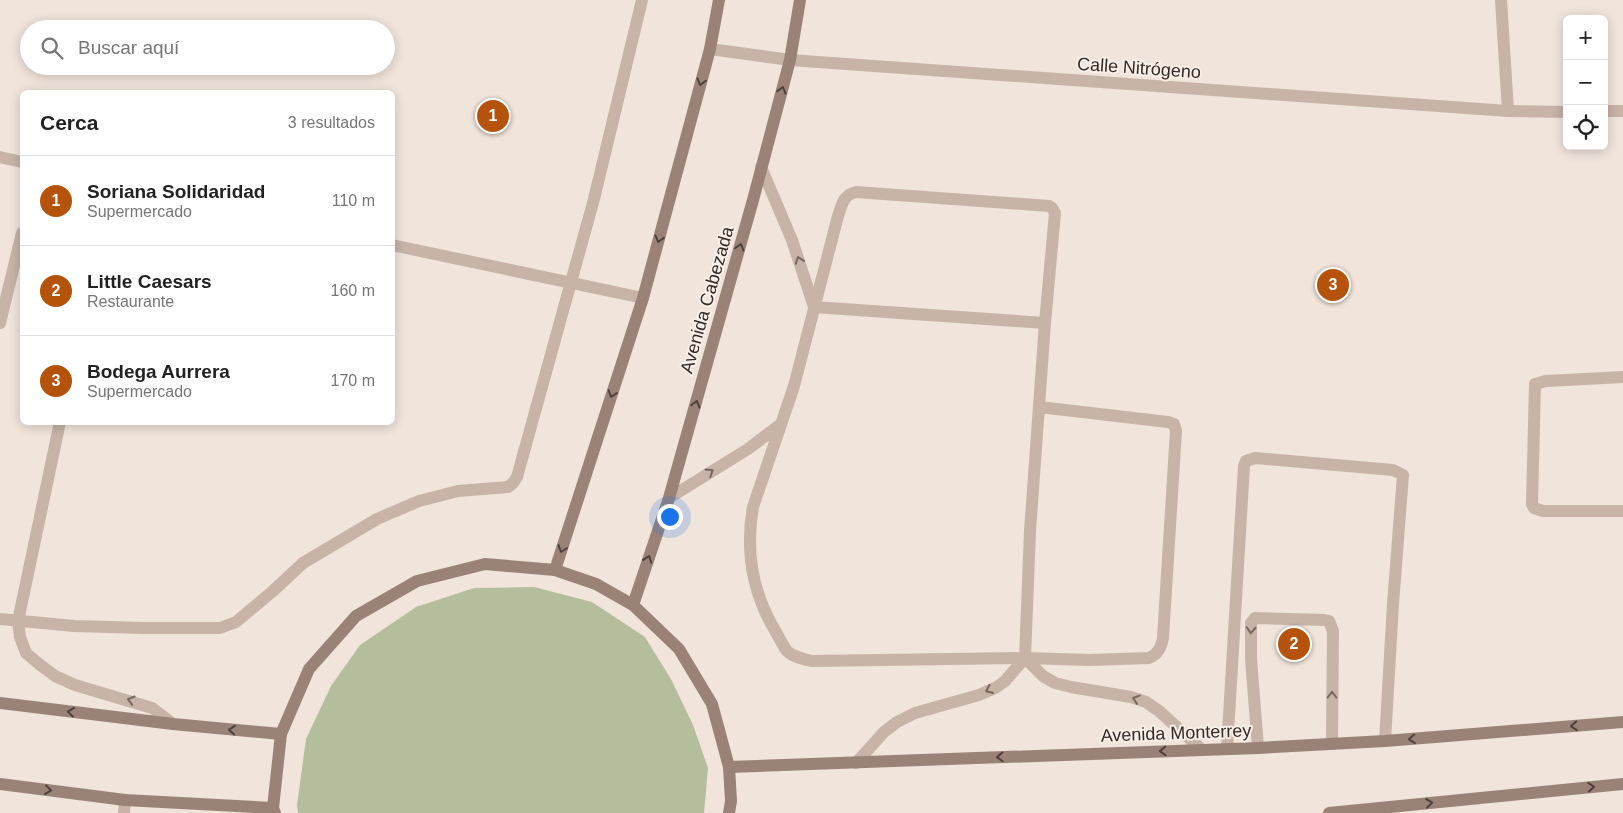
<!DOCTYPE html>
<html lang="es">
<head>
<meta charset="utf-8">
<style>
	body { margin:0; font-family:Helvetica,sans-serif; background:#f2f2f2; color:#222 }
	.controls { position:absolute; right:15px; top:15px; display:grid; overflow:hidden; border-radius:8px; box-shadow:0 2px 12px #0003 }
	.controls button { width:45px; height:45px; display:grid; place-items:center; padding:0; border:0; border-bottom:1px solid #e0e0e0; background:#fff; color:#222; font:25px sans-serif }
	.you { position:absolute; left:669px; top:516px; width:18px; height:18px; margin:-12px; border:4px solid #fff; border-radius:50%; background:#1a73e8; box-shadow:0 0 0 8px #1a73e833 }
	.badge { display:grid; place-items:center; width:32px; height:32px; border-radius:50%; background:#b45309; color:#fff; font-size:16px; font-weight:700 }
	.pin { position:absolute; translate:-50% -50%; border:2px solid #fff; box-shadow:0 1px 5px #0006 }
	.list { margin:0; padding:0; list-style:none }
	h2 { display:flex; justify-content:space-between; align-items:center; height:65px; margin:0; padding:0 20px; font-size:21px }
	h2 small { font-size:16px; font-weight:400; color:#767676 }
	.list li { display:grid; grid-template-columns:32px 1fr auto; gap:15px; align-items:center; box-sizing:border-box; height:90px; padding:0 20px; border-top:1px solid #e0e0e0 }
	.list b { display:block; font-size:19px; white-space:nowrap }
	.list p { margin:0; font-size:16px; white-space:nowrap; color:#767676 }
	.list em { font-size:16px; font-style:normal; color:#767676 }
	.icon { flex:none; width:28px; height:28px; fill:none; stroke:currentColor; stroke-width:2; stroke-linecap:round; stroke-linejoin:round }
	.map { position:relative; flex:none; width:1623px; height:813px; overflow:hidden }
	.search { position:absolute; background:#fff; box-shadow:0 2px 12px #0003; left:20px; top:20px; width:375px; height:55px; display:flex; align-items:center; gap:12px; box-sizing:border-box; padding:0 18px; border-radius:28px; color:#767676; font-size:19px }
	.panel { position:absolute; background:#fff; box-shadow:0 2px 12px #0003; left:20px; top:90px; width:375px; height:335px; border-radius:8px }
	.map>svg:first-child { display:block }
	.green { fill:#b5be9c }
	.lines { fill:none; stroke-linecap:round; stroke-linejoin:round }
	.lane { stroke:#c7b3a7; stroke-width:12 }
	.street { stroke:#c7b3a7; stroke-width:12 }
	.secondary { stroke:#9b8279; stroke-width:12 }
	.oneway { stroke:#4e403c }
	.oneway2 { stroke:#766861 }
	.labels { text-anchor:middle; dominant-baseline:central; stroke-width:4; stroke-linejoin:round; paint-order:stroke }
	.street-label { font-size:18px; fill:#342a27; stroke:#f8efe7 }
</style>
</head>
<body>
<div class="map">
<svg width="1623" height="813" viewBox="0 0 1623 813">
	<rect width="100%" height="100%" fill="#f0e4db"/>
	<!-- green -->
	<path class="green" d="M534 587 592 602 645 637 671 679 693 725 708 768 704 813H298L297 805 306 739 331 686 360 645 416 607 474 588Z"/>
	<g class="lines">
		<!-- lane -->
		<g class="lane">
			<path d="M0 157 22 162"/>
			<path d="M761 167 792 240 814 307"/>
			<path d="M392 245 643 298"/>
			<path d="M814 307 1045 323"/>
			<path d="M0 323 22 233"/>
			<path d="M1623 377 1546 381 1535 384 1532 504 1534 508 1543 511H1623"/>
			<path d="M60 422 18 621 20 637 26 653 39 664 55 676 75 685 152 708 173 724"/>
			<path d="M669 498 748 449 781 424"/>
			<path d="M0 619 74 626 143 628H220L236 622 273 591 303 563 377 519 419 501 458 491 508 487 513 483 517 477 594 199 642 0"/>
			<path d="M1025 658 1043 676 1055 683 1071 687 1131 697 1146 702 1159 711 1201 749"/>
			<path d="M1258 748 1251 659V623L1255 618 1325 620 1329 621 1333 631 1332 744"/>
			<path d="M1227 749 1244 466 1246 461 1255 458 1393 470 1403 475 1393 604 1385 741"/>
			<path d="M856 763 884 732 897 722 915 713 979 695 997 687 1005 681 1025 658 1030 531 1045 323 1055 213 1052 208 1049 206 856 192C843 195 842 205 838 216L794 386 753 507C745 552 753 595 777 634 780 639 783 646 787 651 793 657 803 659 812 661L1025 658 1090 660 1149 658C1158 654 1161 648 1163 638L1176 431 1174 424 1168 422 1039 407"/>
			<path d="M124 813 125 800"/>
		</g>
		<!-- street -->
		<g class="street">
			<path d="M1501 0 1508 111"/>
			<path d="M710 49 790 60 1508 111 1567 112"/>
			<path d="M1604 111H1623"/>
		</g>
		<!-- secondary -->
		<g class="secondary">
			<path d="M555 570 643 298 710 49 719 0"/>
			<path d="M633 605 669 498 753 200 790 60 800 0"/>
			<path d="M0 703 173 724 281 734"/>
			<path d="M729 767 1258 748 1385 741 1623 722"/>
			<path d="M0 784 125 800 273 808"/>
			<path d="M275 813 273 808 281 734 309 669 356 616 417 581 485 564 555 570 596 584 633 605 679 649 712 704 729 767 731 801 729 813"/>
			<path d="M1329 813 1623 784"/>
		</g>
	</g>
	<!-- one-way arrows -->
	<defs><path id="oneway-chevron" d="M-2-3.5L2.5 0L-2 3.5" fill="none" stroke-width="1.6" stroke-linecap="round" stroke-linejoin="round" transform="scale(1.25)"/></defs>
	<g class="oneway">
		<use href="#oneway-chevron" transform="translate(701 82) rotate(105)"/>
		<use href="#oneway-chevron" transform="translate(782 90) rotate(-75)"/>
		<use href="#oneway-chevron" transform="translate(659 239) rotate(105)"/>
		<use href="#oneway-chevron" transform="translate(740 247) rotate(-74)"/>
		<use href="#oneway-chevron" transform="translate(612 394) rotate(108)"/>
		<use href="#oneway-chevron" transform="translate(696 404) rotate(-74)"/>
		<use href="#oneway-chevron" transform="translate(562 549) rotate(108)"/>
		<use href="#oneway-chevron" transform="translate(648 559) rotate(-71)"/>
		<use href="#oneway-chevron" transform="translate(71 712) rotate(-173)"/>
		<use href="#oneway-chevron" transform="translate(1574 726) rotate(176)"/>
		<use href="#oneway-chevron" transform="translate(232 730) rotate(-175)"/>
		<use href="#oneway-chevron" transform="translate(1412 739) rotate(176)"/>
		<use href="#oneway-chevron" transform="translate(1163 751) rotate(178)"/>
		<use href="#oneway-chevron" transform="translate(1000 757) rotate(178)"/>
		<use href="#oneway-chevron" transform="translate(1591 787) rotate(-5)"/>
		<use href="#oneway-chevron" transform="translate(48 790) rotate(7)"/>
		<use href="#oneway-chevron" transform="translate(1429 803) rotate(-6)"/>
	</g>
	<g class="oneway2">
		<use href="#oneway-chevron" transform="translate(799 260) rotate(-110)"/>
		<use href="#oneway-chevron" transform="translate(710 472) rotate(-32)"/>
		<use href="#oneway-chevron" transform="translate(1251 630) rotate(93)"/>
		<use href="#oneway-chevron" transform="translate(989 690) rotate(156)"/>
		<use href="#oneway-chevron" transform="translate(1332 695) rotate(-90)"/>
		<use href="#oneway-chevron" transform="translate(1136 699) rotate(-162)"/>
		<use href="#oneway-chevron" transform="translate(131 700) rotate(-163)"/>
	</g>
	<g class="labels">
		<!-- street labels -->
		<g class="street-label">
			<text transform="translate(1139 68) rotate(4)">Calle Nitrógeno</text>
			<text transform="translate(707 300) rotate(-74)">Avenida Cabezada</text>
			<text transform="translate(1176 733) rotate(-2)">Avenida Monterrey</text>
		</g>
	</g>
</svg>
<div class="controls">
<button>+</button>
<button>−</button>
<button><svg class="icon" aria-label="locate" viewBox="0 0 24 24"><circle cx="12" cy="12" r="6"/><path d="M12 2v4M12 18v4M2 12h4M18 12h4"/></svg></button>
</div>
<div class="you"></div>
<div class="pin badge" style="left:493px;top:116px">1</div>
<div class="pin badge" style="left:1294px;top:644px">2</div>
<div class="pin badge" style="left:1333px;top:285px">3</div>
<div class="search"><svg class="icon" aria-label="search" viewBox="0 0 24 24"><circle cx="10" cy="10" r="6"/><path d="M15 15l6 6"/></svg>Buscar aquí</div>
<section class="panel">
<h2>Cerca<small>3 resultados</small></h2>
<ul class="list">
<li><span class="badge">1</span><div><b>Soriana Solidaridad</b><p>Supermercado</p></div><em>110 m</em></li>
<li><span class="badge">2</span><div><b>Little Caesars</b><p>Restaurante</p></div><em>160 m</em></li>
<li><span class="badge">3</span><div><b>Bodega Aurrera</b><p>Supermercado</p></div><em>170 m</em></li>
</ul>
</section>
</div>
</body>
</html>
